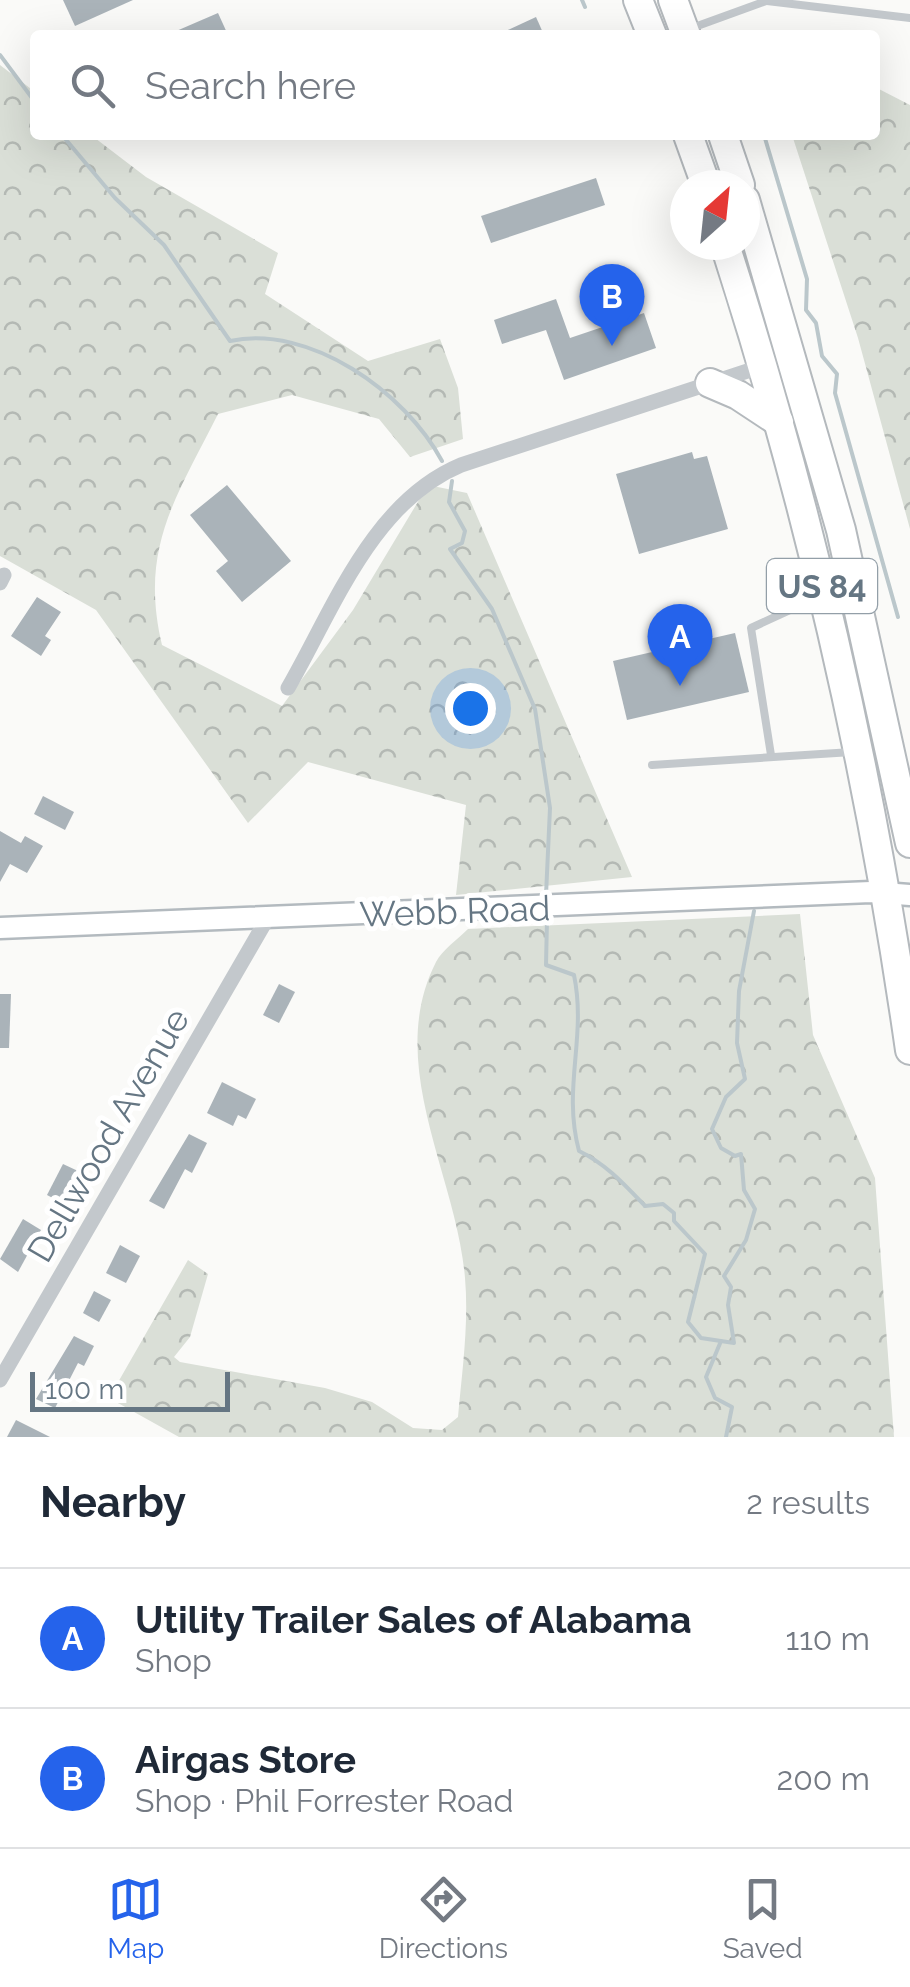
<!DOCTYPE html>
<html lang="en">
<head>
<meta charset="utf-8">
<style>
	body { margin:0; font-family:Raleway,sans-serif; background:#f6f6f7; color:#1f2937 }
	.compass { position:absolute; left:670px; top:170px; width:90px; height:90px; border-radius:50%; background:#fff; box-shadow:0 10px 40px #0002; rotate:27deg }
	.scale { position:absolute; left:30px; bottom:25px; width:200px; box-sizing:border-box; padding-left:10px; border:5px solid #657683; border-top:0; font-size:28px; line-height:35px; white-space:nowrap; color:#657683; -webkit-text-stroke:8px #fff; paint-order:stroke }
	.you { position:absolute; left:470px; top:708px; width:35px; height:35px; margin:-25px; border:8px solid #fff; border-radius:50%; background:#1a73e8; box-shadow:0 0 0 15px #1a73e833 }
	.badge { display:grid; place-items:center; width:65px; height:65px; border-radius:50%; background:#2563eb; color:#fff; font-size:32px; font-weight:700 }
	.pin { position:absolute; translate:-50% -82px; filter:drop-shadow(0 2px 5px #0008) }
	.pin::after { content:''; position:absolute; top:52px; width:35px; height:30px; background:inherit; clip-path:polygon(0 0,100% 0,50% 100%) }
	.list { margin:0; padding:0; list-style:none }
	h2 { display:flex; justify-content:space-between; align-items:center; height:130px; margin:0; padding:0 40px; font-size:42px }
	h2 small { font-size:32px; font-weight:400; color:#747a83 }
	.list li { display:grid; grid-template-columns:65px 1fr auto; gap:30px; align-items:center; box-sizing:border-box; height:140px; padding:0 40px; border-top:2px solid #e0e1e3 }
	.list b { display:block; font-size:38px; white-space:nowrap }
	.list p { margin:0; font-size:32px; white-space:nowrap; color:#747a83 }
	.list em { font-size:32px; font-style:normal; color:#747a83 }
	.icon { flex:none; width:55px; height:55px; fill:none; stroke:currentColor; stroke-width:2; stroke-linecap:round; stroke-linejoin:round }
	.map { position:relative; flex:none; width:910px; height:1437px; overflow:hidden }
	.search { position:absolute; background:#fff; box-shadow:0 10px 40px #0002; left:30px; right:30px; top:30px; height:110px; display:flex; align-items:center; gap:25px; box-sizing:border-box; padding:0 35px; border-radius:10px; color:#747a83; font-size:38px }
	.sheet { height:410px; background:#fff }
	nav { display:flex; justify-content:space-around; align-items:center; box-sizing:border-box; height:140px; border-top:2px solid #e0e1e3; background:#fff; font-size:28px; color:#747a83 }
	nav a { display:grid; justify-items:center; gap:5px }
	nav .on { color:#2563eb }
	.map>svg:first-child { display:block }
	.forest { fill:url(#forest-crowns) }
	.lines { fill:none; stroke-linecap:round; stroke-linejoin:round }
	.stream { stroke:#bbc7cb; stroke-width:4 }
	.building { fill:#aab3b9 }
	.secondary-casing { stroke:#b3babf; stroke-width:25 }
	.highway-casing { stroke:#b4b9bd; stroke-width:32 }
	.lane { stroke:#c3c8cc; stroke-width:8 }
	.street { stroke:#c3c8cc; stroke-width:15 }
	.secondary { stroke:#fff; stroke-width:20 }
	.highway { stroke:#fff; stroke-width:28 }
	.labels { text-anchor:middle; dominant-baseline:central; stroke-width:10; stroke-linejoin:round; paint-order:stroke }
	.shield { fill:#fff; stroke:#939fa8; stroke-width:2.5 }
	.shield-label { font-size:32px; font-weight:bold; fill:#657683 }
	.street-label { font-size:35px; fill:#657683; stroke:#fff }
</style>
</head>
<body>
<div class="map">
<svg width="910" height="1437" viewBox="0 0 910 1437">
	<defs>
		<pattern id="forest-crowns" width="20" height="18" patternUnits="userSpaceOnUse" patternTransform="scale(2.5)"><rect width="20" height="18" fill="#dadfd7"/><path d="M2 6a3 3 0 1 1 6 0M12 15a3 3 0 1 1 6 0" fill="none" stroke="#b4b9b4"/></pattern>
	</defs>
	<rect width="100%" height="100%" fill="#fafaf8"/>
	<!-- forest -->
	<g class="forest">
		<path d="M0 65 35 92V135H91L146 177 278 253 265 294 368 361 440 339 458 388 463 439 410 457 379 419 292 395 218 414C176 498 139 548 162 645L282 706 353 610 428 485 467 493 632 877 456 895 466 805 308 762 248 823 96 610 0 556Z"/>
		<path d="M875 87 910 105V529L858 338 792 135H875Z"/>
		<path d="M800 914 813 1035 875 1178 894 1437H179L109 1398 188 1260 208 1274 190 1337 174 1357 180 1362 325 1388 372 1402 413 1428 442 1430 458 1417C462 1372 469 1324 465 1278 457 1176 384 1064 436 962 442 950 458 939 468 929Z"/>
	</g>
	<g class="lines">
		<!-- stream -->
		<g class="stream">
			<path d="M582 0 585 7"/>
			<path d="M0 55 35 102"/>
			<path d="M62 135 115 198 164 245 230 341C310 324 405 392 442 461"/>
			<path d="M764 135 807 279 806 310 816 323 822 356 837 374 835 393 898 617"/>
			<path d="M452 481 449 502 465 531 462 543 450 549 492 609 535 709 550 808 546 895"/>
			<path d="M547 919 546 965 574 975C587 1038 562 1087 579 1151 606 1164 624 1184 645 1206L663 1204 674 1213V1221L705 1254 688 1322 701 1338 734 1343 728 1305 731 1287 724 1276 746 1240 755 1209 744 1190 741 1154 735 1156 721 1148 712 1129 726 1097 745 1079 737 1043 739 991 754 911"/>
			<path d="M721 1341 706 1377 715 1398 732 1407 726 1437"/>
		</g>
	</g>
	<!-- building -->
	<g class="building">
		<path d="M63 0H133L75 26Z"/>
		<path d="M218 13 228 35H167Z"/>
		<path d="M536 17 544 35H497Z"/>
		<path d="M596 178 605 205 491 243 481 216Z"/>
		<path d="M556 299 570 338 644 313 656 348 564 380 546 330 502 344 494 320Z"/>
		<path d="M692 452 694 459 707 456 728 529 639 554 616 474Z"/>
		<path d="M227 485 291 561 242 602 216 571 228 561 190 515Z"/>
		<path d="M37 597 61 612 45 636 51 640 41 656 11 636Z"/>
		<path d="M735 633 749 692 627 720 613 661Z"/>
		<path d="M43 796 74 812 65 830 34 814Z"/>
		<path d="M0 831 21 843 25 836 43 846 27 873 10 864 0 882Z"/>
		<path d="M279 984 295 992 279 1023 263 1015Z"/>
		<path d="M0 994H11L9 1048H0Z"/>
		<path d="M222 1082 256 1099 246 1119 238 1115 233 1126 207 1113Z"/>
		<path d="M189 1134 207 1143 192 1173 185 1169 164 1209 149 1201Z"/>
		<path d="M63 1164 78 1171 62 1203 47 1195Z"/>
		<path d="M23 1219 41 1230 18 1272 0 1259Z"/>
		<path d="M120 1245 140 1256 126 1283 106 1273Z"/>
		<path d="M94 1291 111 1300 99 1322 83 1313Z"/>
		<path d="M74 1336 94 1346 84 1366 78 1363 55 1408 36 1399Z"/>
		<path d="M16 1420 50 1437H7Z"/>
	</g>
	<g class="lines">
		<defs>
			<path id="secondary" d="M0 928 871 892 910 895"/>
			<g id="highway">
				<path d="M638 0 652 35"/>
				<path d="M673 0 686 35"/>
				<path d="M688 135 706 185"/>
				<path d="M723 135 740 185"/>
				<path d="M745 200 841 530 910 843"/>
				<path d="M725 245C810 508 871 777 910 1050"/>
				<path d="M710 383 738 395 779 422"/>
			</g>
		</defs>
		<!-- secondary casing -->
		<use href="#secondary" class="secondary-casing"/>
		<!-- highway casing -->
		<use href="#highway" class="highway-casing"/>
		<!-- lane -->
		<g class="lane">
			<path d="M767 1 910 18"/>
			<path d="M689 29 769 0"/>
			<path d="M771 755 751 628 816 598"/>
			<path d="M652 765 852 752"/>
		</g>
		<!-- street -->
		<g class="street">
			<path d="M0 583 4 575"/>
			<path d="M288 688C333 610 372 502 461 465L763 366"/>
			<path d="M0 1380 267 919"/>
		</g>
		<!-- secondary -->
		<use href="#secondary" class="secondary"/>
		<!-- highway -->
		<use href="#highway" class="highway"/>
	</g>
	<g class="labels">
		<!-- shield labels -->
		<rect class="shield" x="767" y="559" width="110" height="54" rx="8"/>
		<g class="shield-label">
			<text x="822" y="586">US 84</text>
		</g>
		<!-- street labels -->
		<g class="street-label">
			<text transform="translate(455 911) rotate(-2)">Webb Road</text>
			<text transform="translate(108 1135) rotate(-60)">Dellwood Avenue</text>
		</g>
	</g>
</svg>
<svg class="compass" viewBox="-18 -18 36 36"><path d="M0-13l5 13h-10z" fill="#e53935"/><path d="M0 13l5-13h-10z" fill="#747a83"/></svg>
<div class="scale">100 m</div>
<div class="you"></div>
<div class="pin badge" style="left:680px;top:686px">A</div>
<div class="pin badge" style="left:612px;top:346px">B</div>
<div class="search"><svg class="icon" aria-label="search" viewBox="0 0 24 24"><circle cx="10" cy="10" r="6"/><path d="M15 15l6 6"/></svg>Search here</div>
</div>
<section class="sheet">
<h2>Nearby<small>2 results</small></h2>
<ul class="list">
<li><span class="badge">A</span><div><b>Utility Trailer Sales of Alabama</b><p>Shop</p></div><em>110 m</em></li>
<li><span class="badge">B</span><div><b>Airgas Store</b><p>Shop · Phil Forrester Road</p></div><em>200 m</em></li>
</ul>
</section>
<nav>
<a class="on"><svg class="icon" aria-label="map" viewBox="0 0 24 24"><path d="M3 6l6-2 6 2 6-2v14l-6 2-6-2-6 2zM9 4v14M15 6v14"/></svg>Map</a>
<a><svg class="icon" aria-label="directions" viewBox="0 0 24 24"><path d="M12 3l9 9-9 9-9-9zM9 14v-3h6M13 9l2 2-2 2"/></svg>Directions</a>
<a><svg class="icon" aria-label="saved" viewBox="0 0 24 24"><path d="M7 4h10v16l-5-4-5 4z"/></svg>Saved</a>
</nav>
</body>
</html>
